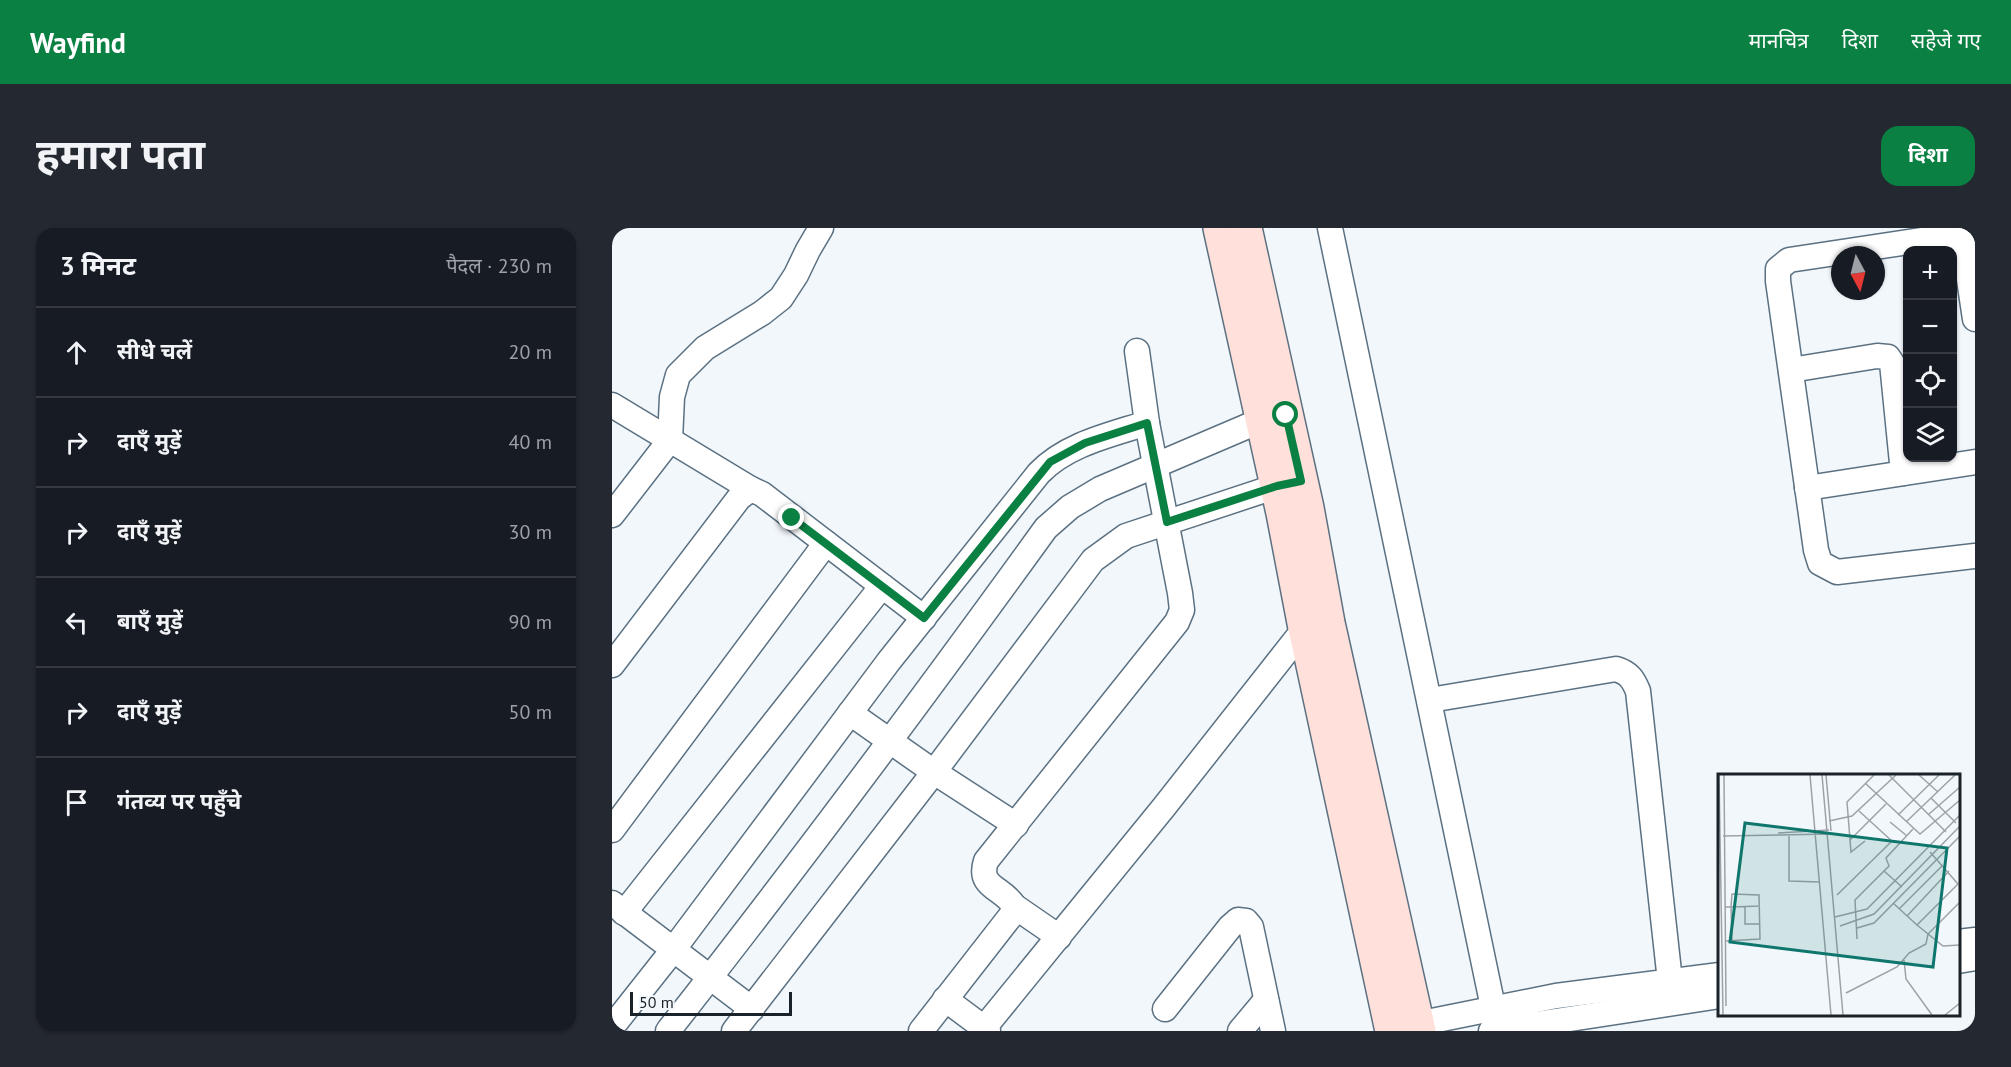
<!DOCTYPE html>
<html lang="hi">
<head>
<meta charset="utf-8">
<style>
	body { margin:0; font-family:"PT Sans","Noto Sans Devanagari",sans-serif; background:#242831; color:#f1f3f6 }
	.controls { position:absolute; right:18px; top:18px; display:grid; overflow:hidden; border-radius:12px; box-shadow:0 2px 4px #0004 }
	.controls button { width:54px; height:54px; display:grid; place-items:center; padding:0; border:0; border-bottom:2px solid #363941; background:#171b24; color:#f1f3f6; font:30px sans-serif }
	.compass { position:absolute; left:1219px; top:18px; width:54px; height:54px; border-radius:50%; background:#171b24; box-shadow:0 2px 4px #0004; rotate:173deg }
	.scale { position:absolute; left:18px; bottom:15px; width:162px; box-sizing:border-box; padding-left:6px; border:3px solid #1a232a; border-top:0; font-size:16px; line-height:21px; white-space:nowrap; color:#1a232a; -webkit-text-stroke:4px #f2f7fb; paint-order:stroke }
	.stop { position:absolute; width:18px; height:18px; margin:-14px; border:4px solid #0b8043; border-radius:50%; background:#fff }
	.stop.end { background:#0b8043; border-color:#fff; box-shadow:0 2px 6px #0008 }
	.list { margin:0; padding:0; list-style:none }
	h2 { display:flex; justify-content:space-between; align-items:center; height:78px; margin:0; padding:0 24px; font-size:26px }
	h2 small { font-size:20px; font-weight:400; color:#9ea1a6 }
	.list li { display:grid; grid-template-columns:39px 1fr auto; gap:18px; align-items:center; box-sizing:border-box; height:90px; padding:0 24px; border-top:2px solid #363941 }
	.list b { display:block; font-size:22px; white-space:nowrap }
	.list em { font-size:20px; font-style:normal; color:#9ea1a6 }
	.icon { flex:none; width:33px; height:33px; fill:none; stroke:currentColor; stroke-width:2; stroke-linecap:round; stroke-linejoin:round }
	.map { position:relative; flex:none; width:1363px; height:803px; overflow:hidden; border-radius:18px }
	header { display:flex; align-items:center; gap:36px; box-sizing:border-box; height:84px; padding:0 30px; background:#0b8043; color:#fff }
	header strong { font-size:28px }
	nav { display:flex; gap:33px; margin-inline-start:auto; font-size:21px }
	.intro { display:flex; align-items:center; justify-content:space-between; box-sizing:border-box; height:144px; padding:0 36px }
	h1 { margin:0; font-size:42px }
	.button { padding:15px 27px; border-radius:18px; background:#0b8043; color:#fff; font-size:21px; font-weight:700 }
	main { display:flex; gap:36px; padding:0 36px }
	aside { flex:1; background:#171b24; border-radius:18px; box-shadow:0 2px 4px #0004 }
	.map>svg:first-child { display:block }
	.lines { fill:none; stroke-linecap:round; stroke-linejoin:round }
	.street-casing { stroke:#5b7182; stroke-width:27 }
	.secondary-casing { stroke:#5b7182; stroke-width:36 }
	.street { stroke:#fff; stroke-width:24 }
	.secondary { stroke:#ffe0da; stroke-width:33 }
	.route { stroke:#0b8043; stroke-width:8 }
	.inset-road { fill:none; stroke:#9ca2a7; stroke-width:1.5 }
	.view { fill:#0f766e; fill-opacity:0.15; stroke:#0f766e; stroke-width:3 }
	.inset-edge { fill:none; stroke:#1a232a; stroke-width:3 }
</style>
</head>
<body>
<header>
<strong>Wayfind</strong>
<nav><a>मानचित्र</a><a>दिशा</a><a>सहेजे गए</a></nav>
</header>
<div class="intro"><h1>हमारा पता</h1><a class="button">दिशा</a></div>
<main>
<aside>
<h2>3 मिनट<small>पैदल · 230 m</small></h2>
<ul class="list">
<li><svg class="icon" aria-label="ahead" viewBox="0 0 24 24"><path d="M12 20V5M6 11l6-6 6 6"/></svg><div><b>सीधे चलें</b></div><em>20 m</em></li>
<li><svg class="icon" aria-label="right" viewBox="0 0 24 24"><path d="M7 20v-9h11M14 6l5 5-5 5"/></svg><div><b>दाएँ मुड़ें</b></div><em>40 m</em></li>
<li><svg class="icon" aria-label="right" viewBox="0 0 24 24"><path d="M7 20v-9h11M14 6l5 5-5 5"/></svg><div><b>दाएँ मुड़ें</b></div><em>30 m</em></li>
<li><svg class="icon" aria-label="left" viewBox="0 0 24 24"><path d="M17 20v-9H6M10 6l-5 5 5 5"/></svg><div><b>बाएँ मुड़ें</b></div><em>90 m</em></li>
<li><svg class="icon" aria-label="right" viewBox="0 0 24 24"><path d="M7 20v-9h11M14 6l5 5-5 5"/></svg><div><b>दाएँ मुड़ें</b></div><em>50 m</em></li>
<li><svg class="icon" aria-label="arrive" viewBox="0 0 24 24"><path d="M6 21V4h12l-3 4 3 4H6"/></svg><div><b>गंतव्य पर पहुँचे</b></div></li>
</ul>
</aside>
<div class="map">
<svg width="1363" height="803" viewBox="0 0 1363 803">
	<rect width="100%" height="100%" fill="#f2f7fb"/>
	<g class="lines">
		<defs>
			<g id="street">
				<path d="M718 0 886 803"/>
				<path d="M1363 4 1177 32 1166 41V53L1204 322 1208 335 1225 344 1363 328"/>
				<path d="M1350 5 1363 91"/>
				<path d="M1179 142 1265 128 1276 129 1280 135 1291 245"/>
				<path d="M0 177 139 261"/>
				<path d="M1195 260 1363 234"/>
				<path d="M0 287 58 212 60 169 66 147 93 120 150 85 169 70 184 47 196 22 209 0"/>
				<path d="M0 437 127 270 139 261 150 266 312 390"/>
				<path d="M818 472 1004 441C1017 445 1021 451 1026 463L1058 753"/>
				<path d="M238 485 322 544 404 597"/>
				<path d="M0 602 214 315"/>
				<path d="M0 675 140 781"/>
				<path d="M402 678 447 709"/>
				<path d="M12 685 270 358"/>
				<path d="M1346 714 1363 712"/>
				<path d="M1346 733 1363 730"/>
				<path d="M333 771 376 803"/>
				<path d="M553 781 618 699 626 692 634 693 639 699 661 803"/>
				<path d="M0 799 61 722 277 433 427 245C455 216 498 207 535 195"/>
				<path d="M790 799 944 768 1108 747"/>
				<path d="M372 800 552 579 693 400"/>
				<path d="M56 803C186 638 311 470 434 300L458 279 488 261 650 192"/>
				<path d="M122 803 322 544 481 332 514 308 665 258 681 255"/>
				<path d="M309 803 401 685 402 678C391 659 365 660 374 633L565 394 570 382 568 365 535 195 525 123"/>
				<path d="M628 803 654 772"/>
				<path d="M879 803 1108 768"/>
			</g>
			<g id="secondary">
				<path d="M608 0 671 285 693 400 780 803"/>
				<path d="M633 0 695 280 716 395 807 803"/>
			</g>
		</defs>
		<!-- street casing -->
		<use href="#street" class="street-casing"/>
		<!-- secondary casing -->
		<use href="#secondary" class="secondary-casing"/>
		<!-- street -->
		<use href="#street" class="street"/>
		<!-- secondary -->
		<use href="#secondary" class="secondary"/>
	</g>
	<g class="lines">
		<!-- route -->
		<path class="route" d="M180 290 312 390 438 234 473 215 535 195 555 294 665 258 689 253 674 187"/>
	</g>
	<!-- overview -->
	<g transform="translate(1106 546)">
		<rect width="242" height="242" fill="#f2f7fb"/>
		<path class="inset-road" d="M1 1 5 241M6 1 8 232M92 1 113 241M104 1 125 241M108 1 113 57M171 1 228 58M201 1 220 18M147 9 202 60 242 26M213 24 238 49M141 37 175 68M211 40 242 13M180 41 221 1M111 47 134 42 178 1M172 48 189 62M188 48 237 1M60 59 111 56M5 62 111 60M71 62V107L102 108M132 66 168 30M147 67 133 78 129 28 156 1M166 97 184 113M119 121 174 67M175 129 199 151 240 110 212 78M7 133H13L14 120 41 121 42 165 8 167M27 133V150H42M181 135 225 91M189 142 231 97M117 143 149 135 242 41M199 151 225 172 242 171M122 152 156 140 242 52M139 154 156 149 242 62M139 165 137 126 171 92 168 84 195 55M14 167 13 133 42 132M186 186 188 205 214 241M128 219 179 193 191 179 208 170 210 160 242 128M227 241 242 229"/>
		<path class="view" d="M27 49 229 74 215 193 12 168Z"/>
		<rect width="242" height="242" class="inset-edge"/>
	</g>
</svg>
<div class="controls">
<button>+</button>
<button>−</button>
<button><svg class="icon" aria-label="locate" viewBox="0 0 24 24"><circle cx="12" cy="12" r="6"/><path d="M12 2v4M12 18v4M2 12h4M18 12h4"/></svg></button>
<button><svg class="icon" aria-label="layers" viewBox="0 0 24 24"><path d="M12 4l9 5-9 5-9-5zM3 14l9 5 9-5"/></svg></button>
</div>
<svg class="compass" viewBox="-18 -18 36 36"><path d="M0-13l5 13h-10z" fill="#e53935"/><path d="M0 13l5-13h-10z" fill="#9ea1a6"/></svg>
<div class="scale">50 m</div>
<div class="stop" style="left:674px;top:187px"></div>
<div class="stop end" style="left:180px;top:290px"></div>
</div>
</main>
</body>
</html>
